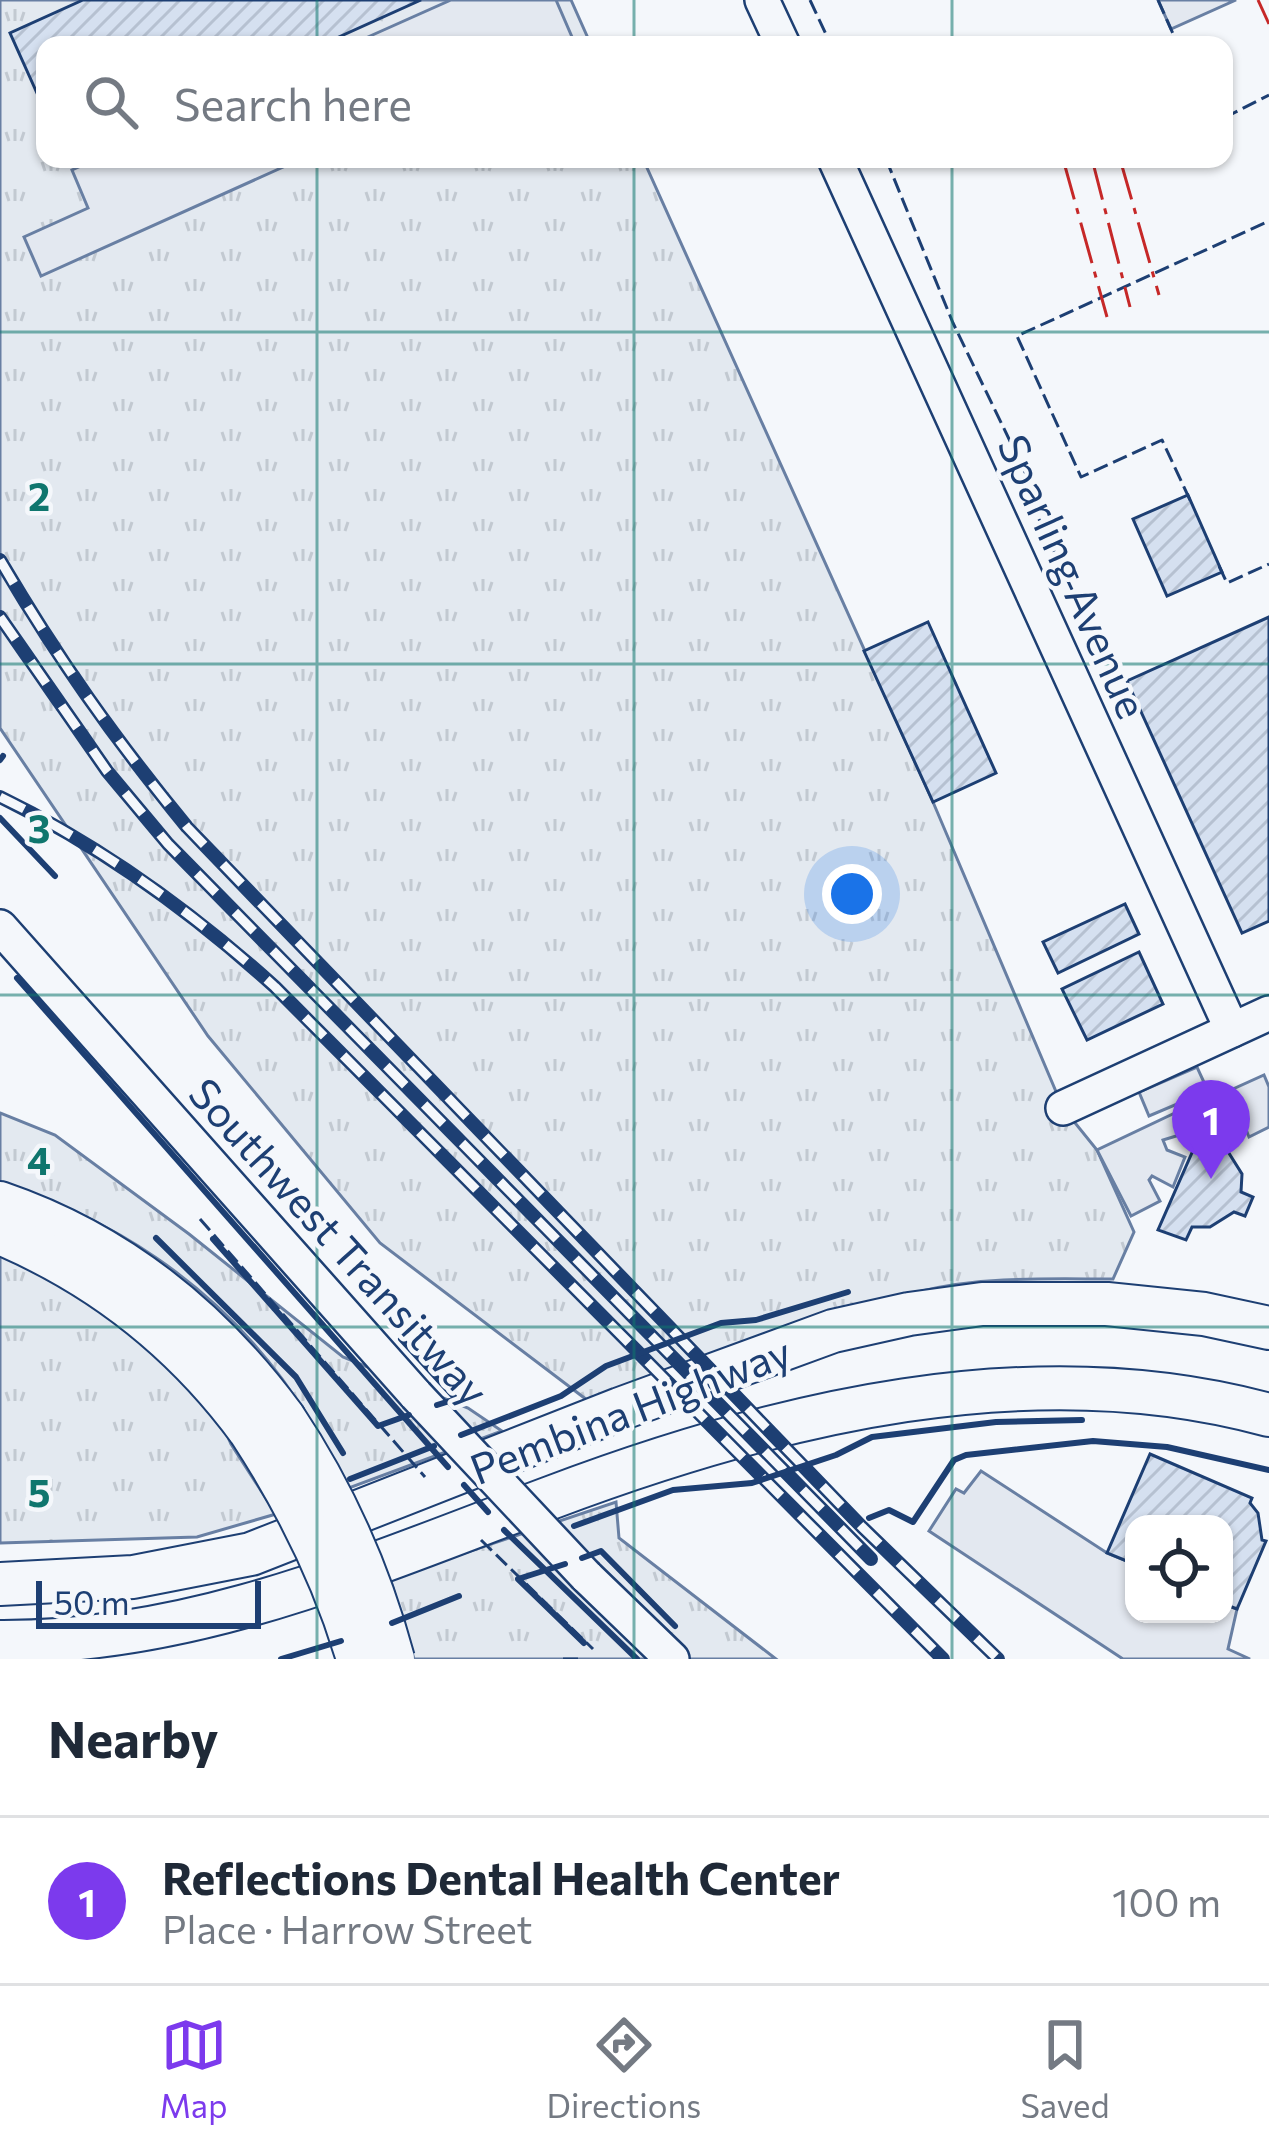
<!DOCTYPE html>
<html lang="en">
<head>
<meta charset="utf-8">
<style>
	body { margin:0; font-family:Commissioner,sans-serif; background:#f6f6f7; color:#1f2937 }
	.controls { position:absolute; right:36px; bottom:36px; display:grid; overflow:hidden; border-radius:24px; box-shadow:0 3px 9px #0004 }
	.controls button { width:108px; height:108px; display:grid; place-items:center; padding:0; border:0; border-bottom:3px solid #e0e1e3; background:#fff; color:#1f2937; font:60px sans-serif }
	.scale { position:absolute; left:36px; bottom:30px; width:225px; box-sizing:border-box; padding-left:12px; border:6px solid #1d3f73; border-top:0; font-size:33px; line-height:42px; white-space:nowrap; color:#1d3f73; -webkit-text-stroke:9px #f4f7fb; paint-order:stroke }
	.you { position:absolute; left:852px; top:894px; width:42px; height:42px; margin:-30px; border:9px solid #fff; border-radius:50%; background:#1a73e8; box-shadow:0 0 0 18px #1a73e833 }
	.badge { display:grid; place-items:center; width:78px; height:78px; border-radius:50%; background:#7c3aed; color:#fff; font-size:39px; font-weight:700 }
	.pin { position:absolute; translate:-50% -99px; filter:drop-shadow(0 3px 6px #0008) }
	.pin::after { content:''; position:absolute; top:63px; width:42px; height:36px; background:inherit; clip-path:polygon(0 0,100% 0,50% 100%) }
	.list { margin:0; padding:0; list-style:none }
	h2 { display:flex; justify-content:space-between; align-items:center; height:156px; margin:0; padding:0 48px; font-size:51px }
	h2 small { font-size:39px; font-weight:400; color:#747a83 }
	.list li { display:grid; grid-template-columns:78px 1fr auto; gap:36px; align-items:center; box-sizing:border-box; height:168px; padding:0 48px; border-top:3px solid #e0e1e3 }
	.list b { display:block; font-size:45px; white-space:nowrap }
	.list p { margin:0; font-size:39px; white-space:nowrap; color:#747a83 }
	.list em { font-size:39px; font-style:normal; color:#747a83 }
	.icon { flex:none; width:66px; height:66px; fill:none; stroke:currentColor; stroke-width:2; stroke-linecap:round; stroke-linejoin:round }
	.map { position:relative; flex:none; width:1269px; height:1659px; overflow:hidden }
	.search { position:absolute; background:#fff; box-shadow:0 3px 9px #0004; left:36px; right:36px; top:36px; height:132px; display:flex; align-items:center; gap:30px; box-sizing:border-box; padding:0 42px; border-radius:24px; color:#747a83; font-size:45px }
	.sheet { height:324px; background:#fff }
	nav { display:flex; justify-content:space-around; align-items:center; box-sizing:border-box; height:168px; border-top:3px solid #e0e1e3; background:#fff; font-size:33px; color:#747a83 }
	nav a { display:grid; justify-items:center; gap:6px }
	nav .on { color:#7c3aed }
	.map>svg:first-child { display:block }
	.grass { fill:url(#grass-tufts); stroke:#687fa3; stroke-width:3 }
	.parking { fill:#e3e8f0; stroke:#687fa3; stroke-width:3 }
	.building { fill:url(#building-hatch); stroke:#1d3f73; stroke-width:3 }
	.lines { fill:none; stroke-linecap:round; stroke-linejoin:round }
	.minor-casing { stroke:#1d3f73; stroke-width:38 }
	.major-casing { stroke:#1d3f73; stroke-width:46 }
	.minor { stroke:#f4f7fb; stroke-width:33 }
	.major { stroke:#f4f7fb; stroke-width:42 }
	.rail-casing { stroke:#1d3f73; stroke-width:14 }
	.rail { stroke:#f4f7fb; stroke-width:9; stroke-dasharray:27; stroke-linecap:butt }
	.minor-bridge-casing { stroke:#1d3f73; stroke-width:38; stroke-linecap:butt }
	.major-bridge-casing { stroke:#1d3f73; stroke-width:46; stroke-linecap:butt }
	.minor-bridge { stroke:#f4f7fb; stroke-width:33 }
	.major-bridge { stroke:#f4f7fb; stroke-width:42 }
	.fence { stroke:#1d3f73; stroke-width:3; stroke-dasharray:15 6; stroke-linecap:butt }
	.wall { stroke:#1d3f73; stroke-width:6 }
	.power { stroke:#c62828; stroke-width:3; stroke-dasharray:42 9 6 9; stroke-linecap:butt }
	.grid { fill:none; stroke:#0f766e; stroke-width:3; stroke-opacity:0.55 }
	.labels { text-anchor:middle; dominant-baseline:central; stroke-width:9; stroke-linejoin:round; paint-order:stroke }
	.street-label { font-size:42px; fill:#1d3f73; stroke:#f4f7fb }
	.grid-label { font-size:39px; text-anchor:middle; font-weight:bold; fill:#0f766e; stroke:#f4f7fb; stroke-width:9; stroke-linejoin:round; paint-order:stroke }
</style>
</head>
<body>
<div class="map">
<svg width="1269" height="1659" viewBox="0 0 1269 1659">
	<defs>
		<pattern id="grass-tufts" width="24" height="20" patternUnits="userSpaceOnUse" patternTransform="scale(3)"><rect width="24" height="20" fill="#e3e9f0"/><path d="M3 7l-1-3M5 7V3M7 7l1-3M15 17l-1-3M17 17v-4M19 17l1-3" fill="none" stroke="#c2c9d1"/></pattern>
		<pattern id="building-hatch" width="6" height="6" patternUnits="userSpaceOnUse" patternTransform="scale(3)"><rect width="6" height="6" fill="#d5e0f0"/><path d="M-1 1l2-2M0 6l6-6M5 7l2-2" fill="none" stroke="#b6c1d1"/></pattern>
	</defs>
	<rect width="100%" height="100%" fill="#f4f7fb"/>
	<!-- grass -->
	<g class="grass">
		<path d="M0 0H571L591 45H45V159H643L933 802 1063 1108 1097 1150 1134 1232 1113 1279C1051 1279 983 1276 922 1291 809 1319 700 1363 591 1403L380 1243 208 1036 0 728Z"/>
		<path d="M0 1113 55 1135 189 1234 343 1357 468 1408 502 1431 349 1488C326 1453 307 1413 282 1379 212 1284 112 1217 0 1184Z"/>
		<path d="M0 1253 66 1283 149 1344 220 1419 231 1444 276 1514 197 1537 0 1543Z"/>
		<path d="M616 1502 619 1538 776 1659H414L390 1578Z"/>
	</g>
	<!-- parking -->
	<g class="parking">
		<path d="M451 0H556L572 37 555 45H350Z"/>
		<path d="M1158 0H1236L1171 29Z"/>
		<path d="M97 159H301L41 276 24 237 88 208 72 170Z"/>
		<path d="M1197 1067 1208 1091 1149 1116 1139 1092Z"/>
		<path d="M1264 1075 1269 1087V1127L1249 1137 1243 1122 1210 1109 1211 1099Z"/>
		<path d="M1177 1112 1186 1133 1163 1140 1167 1150 1185 1157 1173 1187 1152 1176 1149 1180 1160 1201 1131 1216 1097 1150Z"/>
		<path d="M981 1471 1107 1553 1134 1564V1614H1224V1604L1237 1609 1228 1649 1250 1659H1123L929 1531 956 1489 964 1493Z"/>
	</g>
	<!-- building -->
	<g class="building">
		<path d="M83 0H421L321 45H45V111L10 33Z"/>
		<path d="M1188 495 1222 572 1167 596 1133 519Z"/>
		<path d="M1269 617V921L1242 933 1127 681Z"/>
		<path d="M928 622 996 773 933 802 864 651Z"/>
		<path d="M1125 904 1139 934 1058 973 1043 942Z"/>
		<path d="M1139 952 1163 1004 1087 1040 1062 989Z"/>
		<path d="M1206 1121 1234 1132 1227 1150 1242 1174 1241 1192 1253 1197 1245 1216 1234 1212 1210 1227H1192L1186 1240 1158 1230Z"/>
		<path d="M1150 1454 1252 1498 1250 1503 1258 1513 1262 1540 1266 1541 1237 1609 1224 1604V1524H1134V1564L1107 1553Z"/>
	</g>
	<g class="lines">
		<defs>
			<g id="minor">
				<path d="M762 0 783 45"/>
				<path d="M835 159 1232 1030"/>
				<path d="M0 927 416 1395"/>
				<path d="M1063 1108 1269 1013"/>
				<path d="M586 1576 672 1659"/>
			</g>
			<g id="major">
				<path d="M0 1203C117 1243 211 1319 284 1418"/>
				<path d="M0 1233C102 1276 184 1341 250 1431"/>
				<path d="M0 1584 133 1577 251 1554 620 1409 833 1331 909 1314 982 1304H1107L1204 1314 1269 1328"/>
				<path d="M0 1642C196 1643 370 1565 550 1498 775 1413 1031 1350 1269 1415"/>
			</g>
		</defs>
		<!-- minor casing -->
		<use href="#minor" class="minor-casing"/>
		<!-- major casing -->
		<use href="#major" class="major-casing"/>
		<!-- minor -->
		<use href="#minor" class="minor"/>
		<!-- major -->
		<use href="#major" class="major"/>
		<defs>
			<g id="rail">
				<path d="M0 560C58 659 114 738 187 827L862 1527 998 1659"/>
				<path d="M0 617 107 771 168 844 871 1559"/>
				<path d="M0 797C101 846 192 912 275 987L943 1659"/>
			</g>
		</defs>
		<!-- rail casing -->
		<use href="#rail" class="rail-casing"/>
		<!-- rail -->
		<use href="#rail" class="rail"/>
		<defs>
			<path id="minor-bridge" d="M416 1395 586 1576"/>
			<g id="major-bridge">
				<path d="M284 1418C333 1491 370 1574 393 1659"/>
				<path d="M250 1431C297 1503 334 1577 358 1659"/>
			</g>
		</defs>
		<!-- minor-bridge casing -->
		<use href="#minor-bridge" class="minor-bridge-casing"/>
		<!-- major-bridge casing -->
		<use href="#major-bridge" class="major-bridge-casing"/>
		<!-- minor-bridge -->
		<use href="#minor-bridge" class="minor-bridge"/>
		<!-- major-bridge -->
		<use href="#major-bridge" class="major-bridge"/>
		<!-- fence -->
		<g class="fence">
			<path d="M810 0 831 45"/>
			<path d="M1158 0 1178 45"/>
			<path d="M1224 118 1269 95"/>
			<path d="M886 159 953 323 1037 497 1030 500 1097 643"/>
			<path d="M1190 500 1162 440 1081 477 1017 336 1269 221"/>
			<path d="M1219 566 1227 583 1269 564"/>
			<path d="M200 1219 425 1477"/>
			<path d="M481 1540 593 1649"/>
			<path d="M563 1659H582"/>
		</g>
		<!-- wall -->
		<g class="wall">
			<path d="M0 760 3 756"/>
			<path d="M0 818 55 876"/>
			<path d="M17 978 448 1467"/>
			<path d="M156 1238 296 1377 343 1453"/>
			<path d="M213 1239 378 1426 409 1415"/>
			<path d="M401 1339 456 1399 437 1405"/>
			<path d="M461 1435 561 1396 606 1366 721 1323 756 1320 848 1292"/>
			<path d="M350 1479 434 1446"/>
			<path d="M464 1485 488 1512"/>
			<path d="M869 1518 889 1510 913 1522 954 1460 966 1455 1093 1441 1167 1447 1269 1470"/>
			<path d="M574 1526 673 1490 752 1483 836 1455 872 1437 996 1422 1082 1420"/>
			<path d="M504 1530 637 1659"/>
			<path d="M582 1558 601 1551 675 1626"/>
			<path d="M565 1564 518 1579 584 1643"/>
			<path d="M392 1623 459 1596"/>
			<path d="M281 1659 341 1641"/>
		</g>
		<!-- power -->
		<g class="power">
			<path d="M1258 0 1269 24"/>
			<path d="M1063 159 1107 317"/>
			<path d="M1092 159 1130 307"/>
			<path d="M1120 159 1159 295"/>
		</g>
	</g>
	<!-- grid -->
	<path class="grid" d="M317 0V45M634 0V45M952 0V45M317 159V1659M634 159V1659M952 159V1659M0 332H1269M0 664H1269M0 995H1269M0 1327H1269"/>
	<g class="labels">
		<!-- street labels -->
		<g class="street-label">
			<text transform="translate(1074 576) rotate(66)">Sparling Avenue</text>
			<text transform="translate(340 1241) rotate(48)">Southwest Transitway</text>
			<text transform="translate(630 1409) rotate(-21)">Pembina Highway</text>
		</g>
	</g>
	<g class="grid-label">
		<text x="39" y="511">2</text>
		<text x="39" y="843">3</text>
		<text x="39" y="1175">4</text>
		<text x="39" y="1507">5</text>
	</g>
</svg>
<div class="controls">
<button><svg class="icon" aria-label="locate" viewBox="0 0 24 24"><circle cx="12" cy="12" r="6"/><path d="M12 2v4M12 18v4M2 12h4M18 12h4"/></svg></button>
</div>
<div class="scale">50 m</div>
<div class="you"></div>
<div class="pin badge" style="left:1211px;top:1179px">1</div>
<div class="search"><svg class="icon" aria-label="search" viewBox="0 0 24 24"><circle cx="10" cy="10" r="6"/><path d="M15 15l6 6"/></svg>Search here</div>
</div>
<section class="sheet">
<h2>Nearby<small></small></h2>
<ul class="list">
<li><span class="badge">1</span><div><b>Reflections Dental Health Center</b><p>Place · Harrow Street</p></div><em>100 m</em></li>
</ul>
</section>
<nav>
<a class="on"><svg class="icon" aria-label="map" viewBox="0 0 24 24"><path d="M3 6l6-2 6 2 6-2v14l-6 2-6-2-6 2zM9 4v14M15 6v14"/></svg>Map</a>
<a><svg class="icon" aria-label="directions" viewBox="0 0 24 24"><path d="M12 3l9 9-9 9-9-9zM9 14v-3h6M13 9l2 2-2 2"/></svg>Directions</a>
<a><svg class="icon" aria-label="saved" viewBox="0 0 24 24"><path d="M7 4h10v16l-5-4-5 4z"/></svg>Saved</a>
</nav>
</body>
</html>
